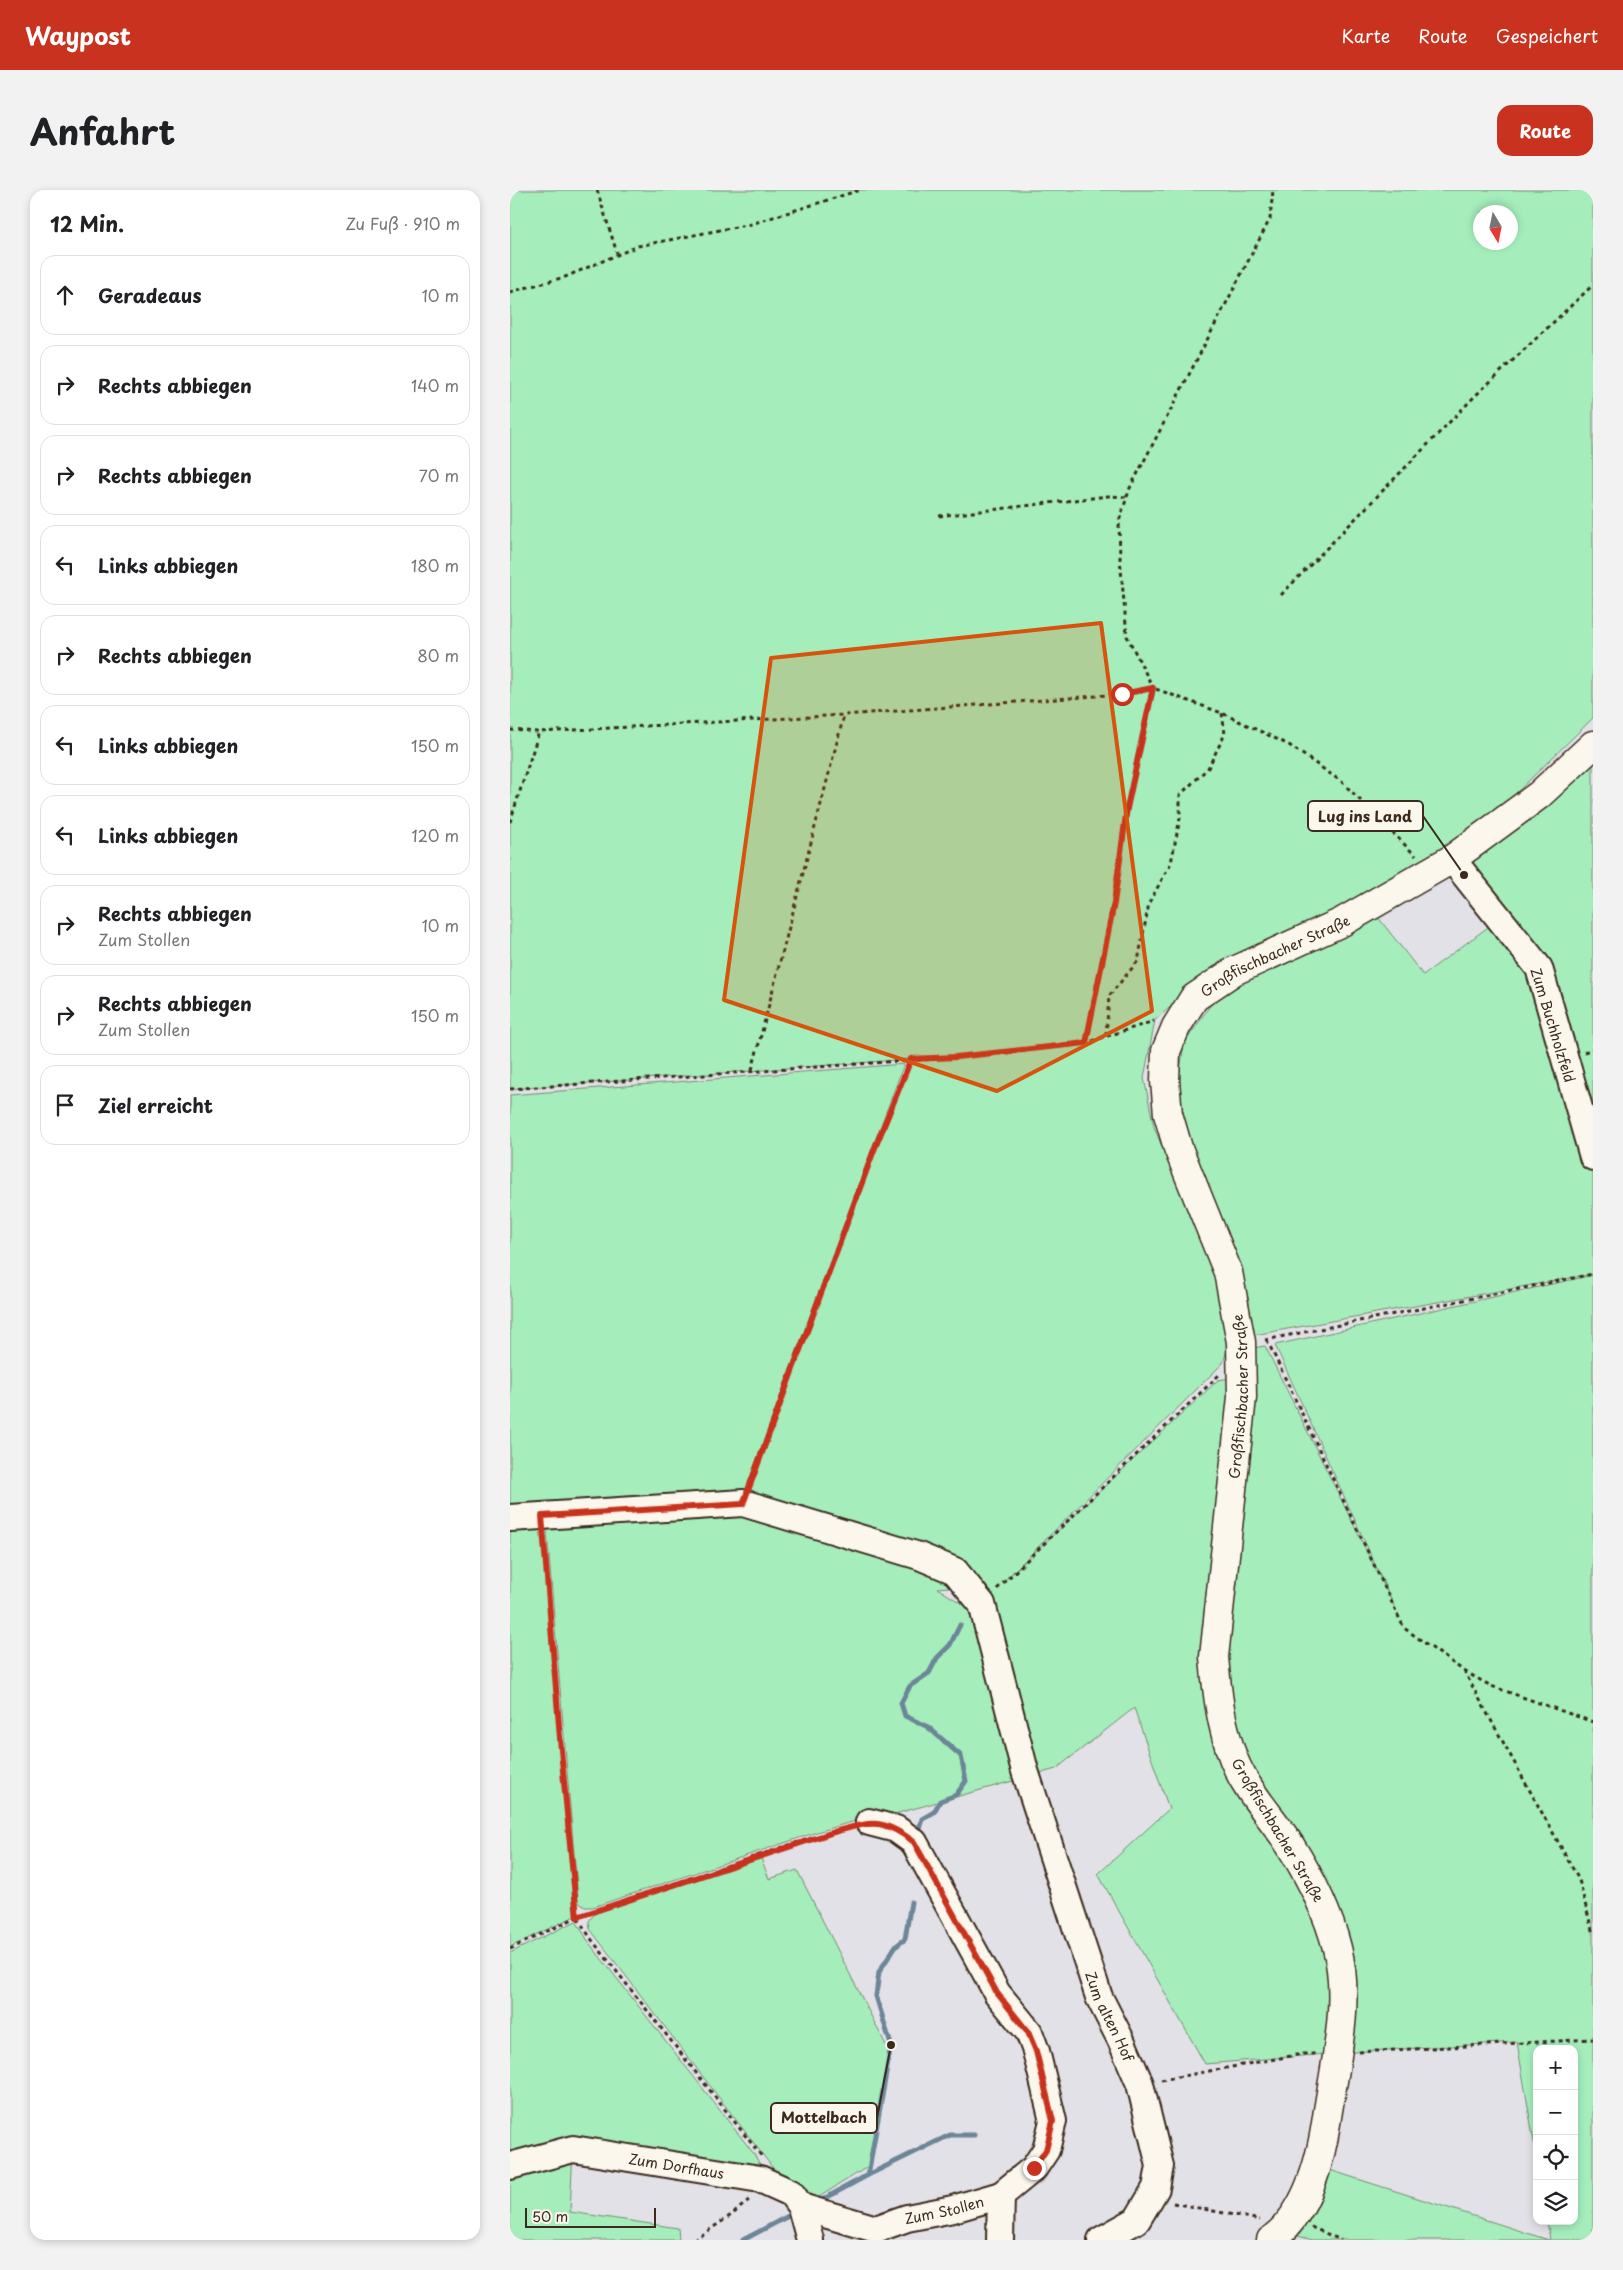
<!DOCTYPE html>
<html lang="de">
<head>
<meta charset="utf-8">
<style>
	body { margin:0; font-family:"Playpen Sans",sans-serif; background:#f2f2f2; color:#202124 }
	.controls { position:absolute; right:15px; bottom:15px; display:grid; overflow:hidden; border-radius:10px; box-shadow:0 2px 8px #0003 }
	.controls button { width:45px; height:45px; display:grid; place-items:center; padding:0; border:0; border-bottom:1px solid #e0e0e0; background:#fff; color:#202124; font:25px sans-serif }
	.compass { position:absolute; left:963px; top:15px; width:45px; height:45px; border-radius:50%; background:#fff; box-shadow:0 2px 8px #0003; rotate:170deg }
	.scale { position:absolute; left:15px; bottom:12px; width:131px; box-sizing:border-box; padding-left:5px; border:2px solid #3b2a1e; border-top:0; font-size:14px; line-height:18px; white-space:nowrap; color:#3b2a1e; -webkit-text-stroke:4px #fbf7ec; paint-order:stroke }
	.stop { position:absolute; width:15px; height:15px; margin:-11px; border:4px solid #c8321e; border-radius:50%; background:#fff }
	.stop.end { background:#c8321e; border-color:#fff; box-shadow:0 1px 5px #0008 }
	.list { margin:0; padding:0; list-style:none }
	h2 { display:flex; justify-content:space-between; align-items:center; height:65px; margin:0; padding:0 20px; font-size:21px }
	h2 small { font-size:16px; font-weight:400; color:#757577 }
	.list li { display:grid; grid-template-columns:32px 1fr auto; gap:15px; align-items:center; box-sizing:border-box; height:80px; margin:0 10px 10px; padding:0 10px; border:1px solid #e0e0e0; border-radius:15px }
	.list b { display:block; font-size:19px; white-space:nowrap }
	.list p { margin:0; font-size:16px; white-space:nowrap; color:#757577 }
	.list em { font-size:16px; font-style:normal; color:#757577 }
	.icon { flex:none; width:28px; height:28px; fill:none; stroke:currentColor; stroke-width:2; stroke-linecap:round; stroke-linejoin:round }
	.map { position:relative; flex:none; width:1083px; height:2050px; overflow:hidden; border-radius:15px }
	header { display:flex; align-items:center; gap:30px; box-sizing:border-box; height:70px; padding:0 25px; background:#c8321e; color:#fff }
	header strong { font-size:24px }
	nav { display:flex; gap:28px; margin-inline-start:auto; font-size:18px }
	.intro { display:flex; align-items:center; justify-content:space-between; box-sizing:border-box; height:120px; padding:0 30px }
	h1 { margin:0; font-size:35px }
	.button { padding:12px 22px; border-radius:15px; background:#c8321e; color:#fff; font-size:18px; font-weight:700 }
	main { display:flex; gap:30px; padding:0 30px }
	aside { flex:1; background:#fff; border-radius:15px; box-shadow:0 2px 8px #0003 }
	.map>svg:first-child { display:block }
	.green { fill:#a5eebc; stroke:#708c6d; fill-rule:evenodd }
	.lines { fill:none; stroke-linecap:round; stroke-linejoin:round }
	.stream { stroke:#6c8698; stroke-width:5 }
	.minor-casing { stroke:#3b2a1e; stroke-width:30 }
	.major-casing { stroke:#3b2a1e; stroke-width:31 }
	.path { stroke:#3b2a1e; stroke-width:3; stroke-dasharray:4 4; stroke-linecap:butt }
	.minor { stroke:#fbf7ec; stroke-width:26 }
	.major { stroke:#fbf7ec; stroke-width:28 }
	.route { stroke:#c8321e; stroke-width:6 }
	.marked { fill:#d7540e; fill-opacity:0.2; stroke:#d7540e; stroke-width:4; stroke-linejoin:round }
	.labels { text-anchor:middle; dominant-baseline:central; stroke-width:5; stroke-linejoin:round; paint-order:stroke }
	.street-label { font-size:14px; fill:#3b2a1e; stroke:#fbf7ec }
	.leader { fill:none; stroke:#3b2a1e; stroke-width:2 }
	.callout-dot { fill:#3b2a1e; stroke:#fbf7ec; stroke-width:2 }
	.callout { fill:#fbf7ec; stroke:#3b2a1e; stroke-width:2 }
	.callout-label { font-size:15px; text-anchor:middle; font-weight:bold; fill:#3b2a1e }
</style>
</head>
<body>
<header>
<strong>Waypost</strong>
<nav><a>Karte</a><a>Route</a><a>Gespeichert</a></nav>
</header>
<div class="intro"><h1>Anfahrt</h1><a class="button">Route</a></div>
<main>
<aside>
<h2>12 Min.<small>Zu Fuß · 910 m</small></h2>
<ul class="list">
<li><svg class="icon" aria-label="ahead" viewBox="0 0 24 24"><path d="M12 20V5M6 11l6-6 6 6"/></svg><div><b>Geradeaus</b></div><em>10 m</em></li>
<li><svg class="icon" aria-label="right" viewBox="0 0 24 24"><path d="M7 20v-9h11M14 6l5 5-5 5"/></svg><div><b>Rechts abbiegen</b></div><em>140 m</em></li>
<li><svg class="icon" aria-label="right" viewBox="0 0 24 24"><path d="M7 20v-9h11M14 6l5 5-5 5"/></svg><div><b>Rechts abbiegen</b></div><em>70 m</em></li>
<li><svg class="icon" aria-label="left" viewBox="0 0 24 24"><path d="M17 20v-9H6M10 6l-5 5 5 5"/></svg><div><b>Links abbiegen</b></div><em>180 m</em></li>
<li><svg class="icon" aria-label="right" viewBox="0 0 24 24"><path d="M7 20v-9h11M14 6l5 5-5 5"/></svg><div><b>Rechts abbiegen</b></div><em>80 m</em></li>
<li><svg class="icon" aria-label="left" viewBox="0 0 24 24"><path d="M17 20v-9H6M10 6l-5 5 5 5"/></svg><div><b>Links abbiegen</b></div><em>150 m</em></li>
<li><svg class="icon" aria-label="left" viewBox="0 0 24 24"><path d="M17 20v-9H6M10 6l-5 5 5 5"/></svg><div><b>Links abbiegen</b></div><em>120 m</em></li>
<li><svg class="icon" aria-label="right" viewBox="0 0 24 24"><path d="M7 20v-9h11M14 6l5 5-5 5"/></svg><div><b>Rechts abbiegen</b><p>Zum Stollen</p></div><em>10 m</em></li>
<li><svg class="icon" aria-label="right" viewBox="0 0 24 24"><path d="M7 20v-9h11M14 6l5 5-5 5"/></svg><div><b>Rechts abbiegen</b><p>Zum Stollen</p></div><em>150 m</em></li>
<li><svg class="icon" aria-label="arrive" viewBox="0 0 24 24"><path d="M6 21V4h12l-3 4 3 4H6"/></svg><div><b>Ziel erreicht</b></div></li>
</ul>
</aside>
<div class="map">
<svg width="1083" height="2050" viewBox="0 0 1083 2050">
	<rect width="100%" height="100%" fill="#e3e1e8"/>
	<filter id="ink" filterUnits="userSpaceOnUse"><feTurbulence type="fractalNoise" baseFrequency=".02" numOctaves="2"/><feDisplacementMap in="SourceGraphic" scale="10" xChannelSelector="R" yChannelSelector="G"/><feConvolveMatrix kernelMatrix="1 2 1 2 8 2 1 2 1" color-interpolation-filters="sRGB"/></filter>
	<g filter="url(#ink)">
		<!-- green -->
		<g class="green">
			<path d="M0 0H1083V528L1001 608 922 667 870 698 714 771 645 830 634 888 644 937 705 1087 718 1157 713 1173 492 1393 708 1190 720 1188 743 1158 755 1156 884 1416 765 1155 1083 1085V2050H1040L1037 2031H1064V1859H1027V1970L1007 1852 828 1863 695 1874 588 1684 659 1619 624 1518 546 1579 363 1630 345 1631 310 1641 83 1717H75L68 1712 36 1331 212 1318 426 1376 451 1396 427 1398 476 1429 445 1381 233 1313 364 960 401 869 0 899ZM971 22H1001V52H971Z"/>
			<path d="M1083 571V956L1036 774 962 673 1055 601Z"/>
			<path d="M867 726 913 785 981 735 1019 778 1083 967V1084L744 1145 730 1075 691 986 667 900 674 854 703 811 747 784Z"/>
			<path d="M394 874 232 1310 0 1328V905Z"/>
			<path d="M32 1332 65 1726 0 1757V1334Z"/>
			<path d="M251 1668 259 1689 287 1680 380 1863 359 1976 304 2010 269 1986 80 1739 79 1731 85 1723Z"/>
			<path d="M66 1731 80 1754 244 1964 253 1980 0 1967V1763Z"/>
			<path d="M63 1959 60 2022 168 2038 169 2050H0V1976Z"/>
			<path d="M807 1976 1039 2050H803L772 2042Z"/>
		</g>
		<g class="lines">
			<!-- stream -->
			<g class="stream">
				<path d="M408 1642 412 1629 424 1622 430 1611 446 1605 456 1591 451 1566 418 1537 395 1526 391 1513 400 1496 419 1483 427 1468 440 1455 450 1435"/>
				<path d="M358 1985 440 1945H464"/>
				<path d="M312 2010 358 1985 381 1855 366 1806 369 1782 385 1757 395 1749 401 1712"/>
				<path d="M233 2050 284 2023"/>
			</g>
			<defs>
				<g id="minor">
					<path d="M942 669 1029 778 1083 967"/>
					<path id="s1" d="M0 1328 233 1313 409 1366 445 1381 472 1414 515 1581 589 1807 611 1850 630 1894 650 1976 646 1998 627 2030 591 2050"/>
					<path d="M359 1632 386 1639 404 1652 487 1803 519 1842 526 1861 543 1931 536 1960 524 1978 491 2005"/>
					<path id="s2" d="M0 1976 63 1959 250 1989 281 2003 291 2017 300 2050"/>
					<path id="s3" d="M291 2017 366 2039 397 2028 443 2019 491 2005 490 2050"/>
				</g>
				<g id="major">
					<path id="s4" d="M761 2050C798 2023 811 1970 817 1927 825 1874 841 1811 827 1758 818 1722 800 1687 780 1655 762 1627 737 1602 724 1570 711 1537 707 1503 704 1467L732 1207 731 1152 718 1082 668 958 658 924 655 891 656 861 666 837 684 808 724 781 832 732 942 669 1029 605 1083 555"/>
				</g>
			</defs>
			<!-- minor casing -->
			<use href="#minor" class="minor-casing"/>
			<!-- major casing -->
			<use href="#major" class="major-casing"/>
			<!-- path -->
			<g class="path">
				<path d="M87 0 107 63"/>
				<path d="M0 102 55 87 128 56 241 34 350 0"/>
				<path d="M429 326 598 306 617 307"/>
				<path d="M771 405 966 205 1083 95"/>
				<path d="M0 540 29 542 334 525 612 504 643 498 712 523 779 555 832 592 906 666"/>
				<path d="M0 632 29 542"/>
				<path d="M596 845 599 806 628 771 639 713 661 673 670 628V605L698 578 715 544 712 523"/>
				<path d="M576 853 603 713 617 618 643 498 617 446 610 368 609 331 620 298 760 29 763 0"/>
				<path d="M1074 862 1083 859"/>
				<path d="M242 880 334 525"/>
				<path d="M0 899 446 867 576 853 644 831"/>
				<path d="M755 1150 1083 1084"/>
				<path d="M757 1150 894 1438 954 1481 1069 1690 1083 1744"/>
				<path d="M240 1294 364 960 401 869"/>
				<path d="M34 1346 51 1560 67 1727 82 1750 253 1968"/>
				<path d="M487 1399 709 1185"/>
				<path d="M954 1481 981 1496 1083 1532"/>
				<path d="M0 1759 67 1727 283 1654 339 1638"/>
				<path d="M849 1862 1083 1849"/>
				<path d="M651 1890 792 1864H805"/>
				<path d="M663 2013 750 2030"/>
				<path d="M801 2037 831 2050"/>
				<path d="M184 2050 223 2024 241 2008"/>
			</g>
			<!-- minor -->
			<use href="#minor" class="minor"/>
			<!-- major -->
			<use href="#major" class="major"/>
		</g>
	</g>
	<g class="lines" filter="url(#ink)">
		<!-- route -->
		<path class="route" d="M524 1978 536 1960 543 1931 526 1861 518 1842 487 1803 404 1652C371 1627 361 1632 324 1642L67 1727 51 1560 32 1326 233 1314 364 960 401 869 446 867 576 853 604 713 617 618 643 498 612 504"/>
	</g>
	<!-- marked area -->
	<path class="marked" d="M591 433 642 821 487 901 214 810 261 468Z"/>
	<g class="labels">
		<!-- street labels -->
		<g class="street-label">
			<text stroke="none"><textPath href="#s4" startOffset="1402">Großfischbacher Straße</textPath></text>
			<text transform="translate(1043 835) rotate(73)">Zum Buchholzfeld</text>
			<text stroke="none"><textPath href="#s4" startOffset="892">Großfischbacher Straße</textPath></text>
			<text transform="translate(768 1640) rotate(59)">Großfischbacher Straße</text>
			<text stroke="none"><textPath href="#s1" startOffset="931">Zum alten Hof</textPath></text>
			<text stroke="none"><textPath href="#s2" startOffset="170">Zum Dorfhaus</textPath></text>
			<text stroke="none"><textPath href="#s3" startOffset="149">Zum Stollen</textPath></text>
		</g>
	</g>
	<!-- callouts -->
	<path class="leader" d="M954 685L913 626M381 1855L367 1928"/>
	<g class="callout-dot">
		<circle cx="954" cy="685" r="5"/>
		<circle cx="381" cy="1855" r="5"/>
	</g>
	<g class="callout">
		<rect x="798" y="611" width="115" height="30" rx="5"/>
		<rect x="261" y="1913" width="106" height="30" rx="5"/>
	</g>
	<g class="callout-label">
		<text x="855" y="632">Lug ins Land</text>
		<text x="314" y="1933">Mottelbach</text>
	</g>
</svg>
<div class="controls">
<button>+</button>
<button>−</button>
<button><svg class="icon" aria-label="locate" viewBox="0 0 24 24"><circle cx="12" cy="12" r="6"/><path d="M12 2v4M12 18v4M2 12h4M18 12h4"/></svg></button>
<button><svg class="icon" aria-label="layers" viewBox="0 0 24 24"><path d="M12 4l9 5-9 5-9-5zM3 14l9 5 9-5"/></svg></button>
</div>
<svg class="compass" viewBox="-18 -18 36 36"><path d="M0-13l5 13h-10z" fill="#e53935"/><path d="M0 13l5-13h-10z" fill="#757577"/></svg>
<div class="scale">50 m</div>
<div class="stop" style="left:612px;top:504px"></div>
<div class="stop end" style="left:524px;top:1978px"></div>
</div>
</main>
</body>
</html>
